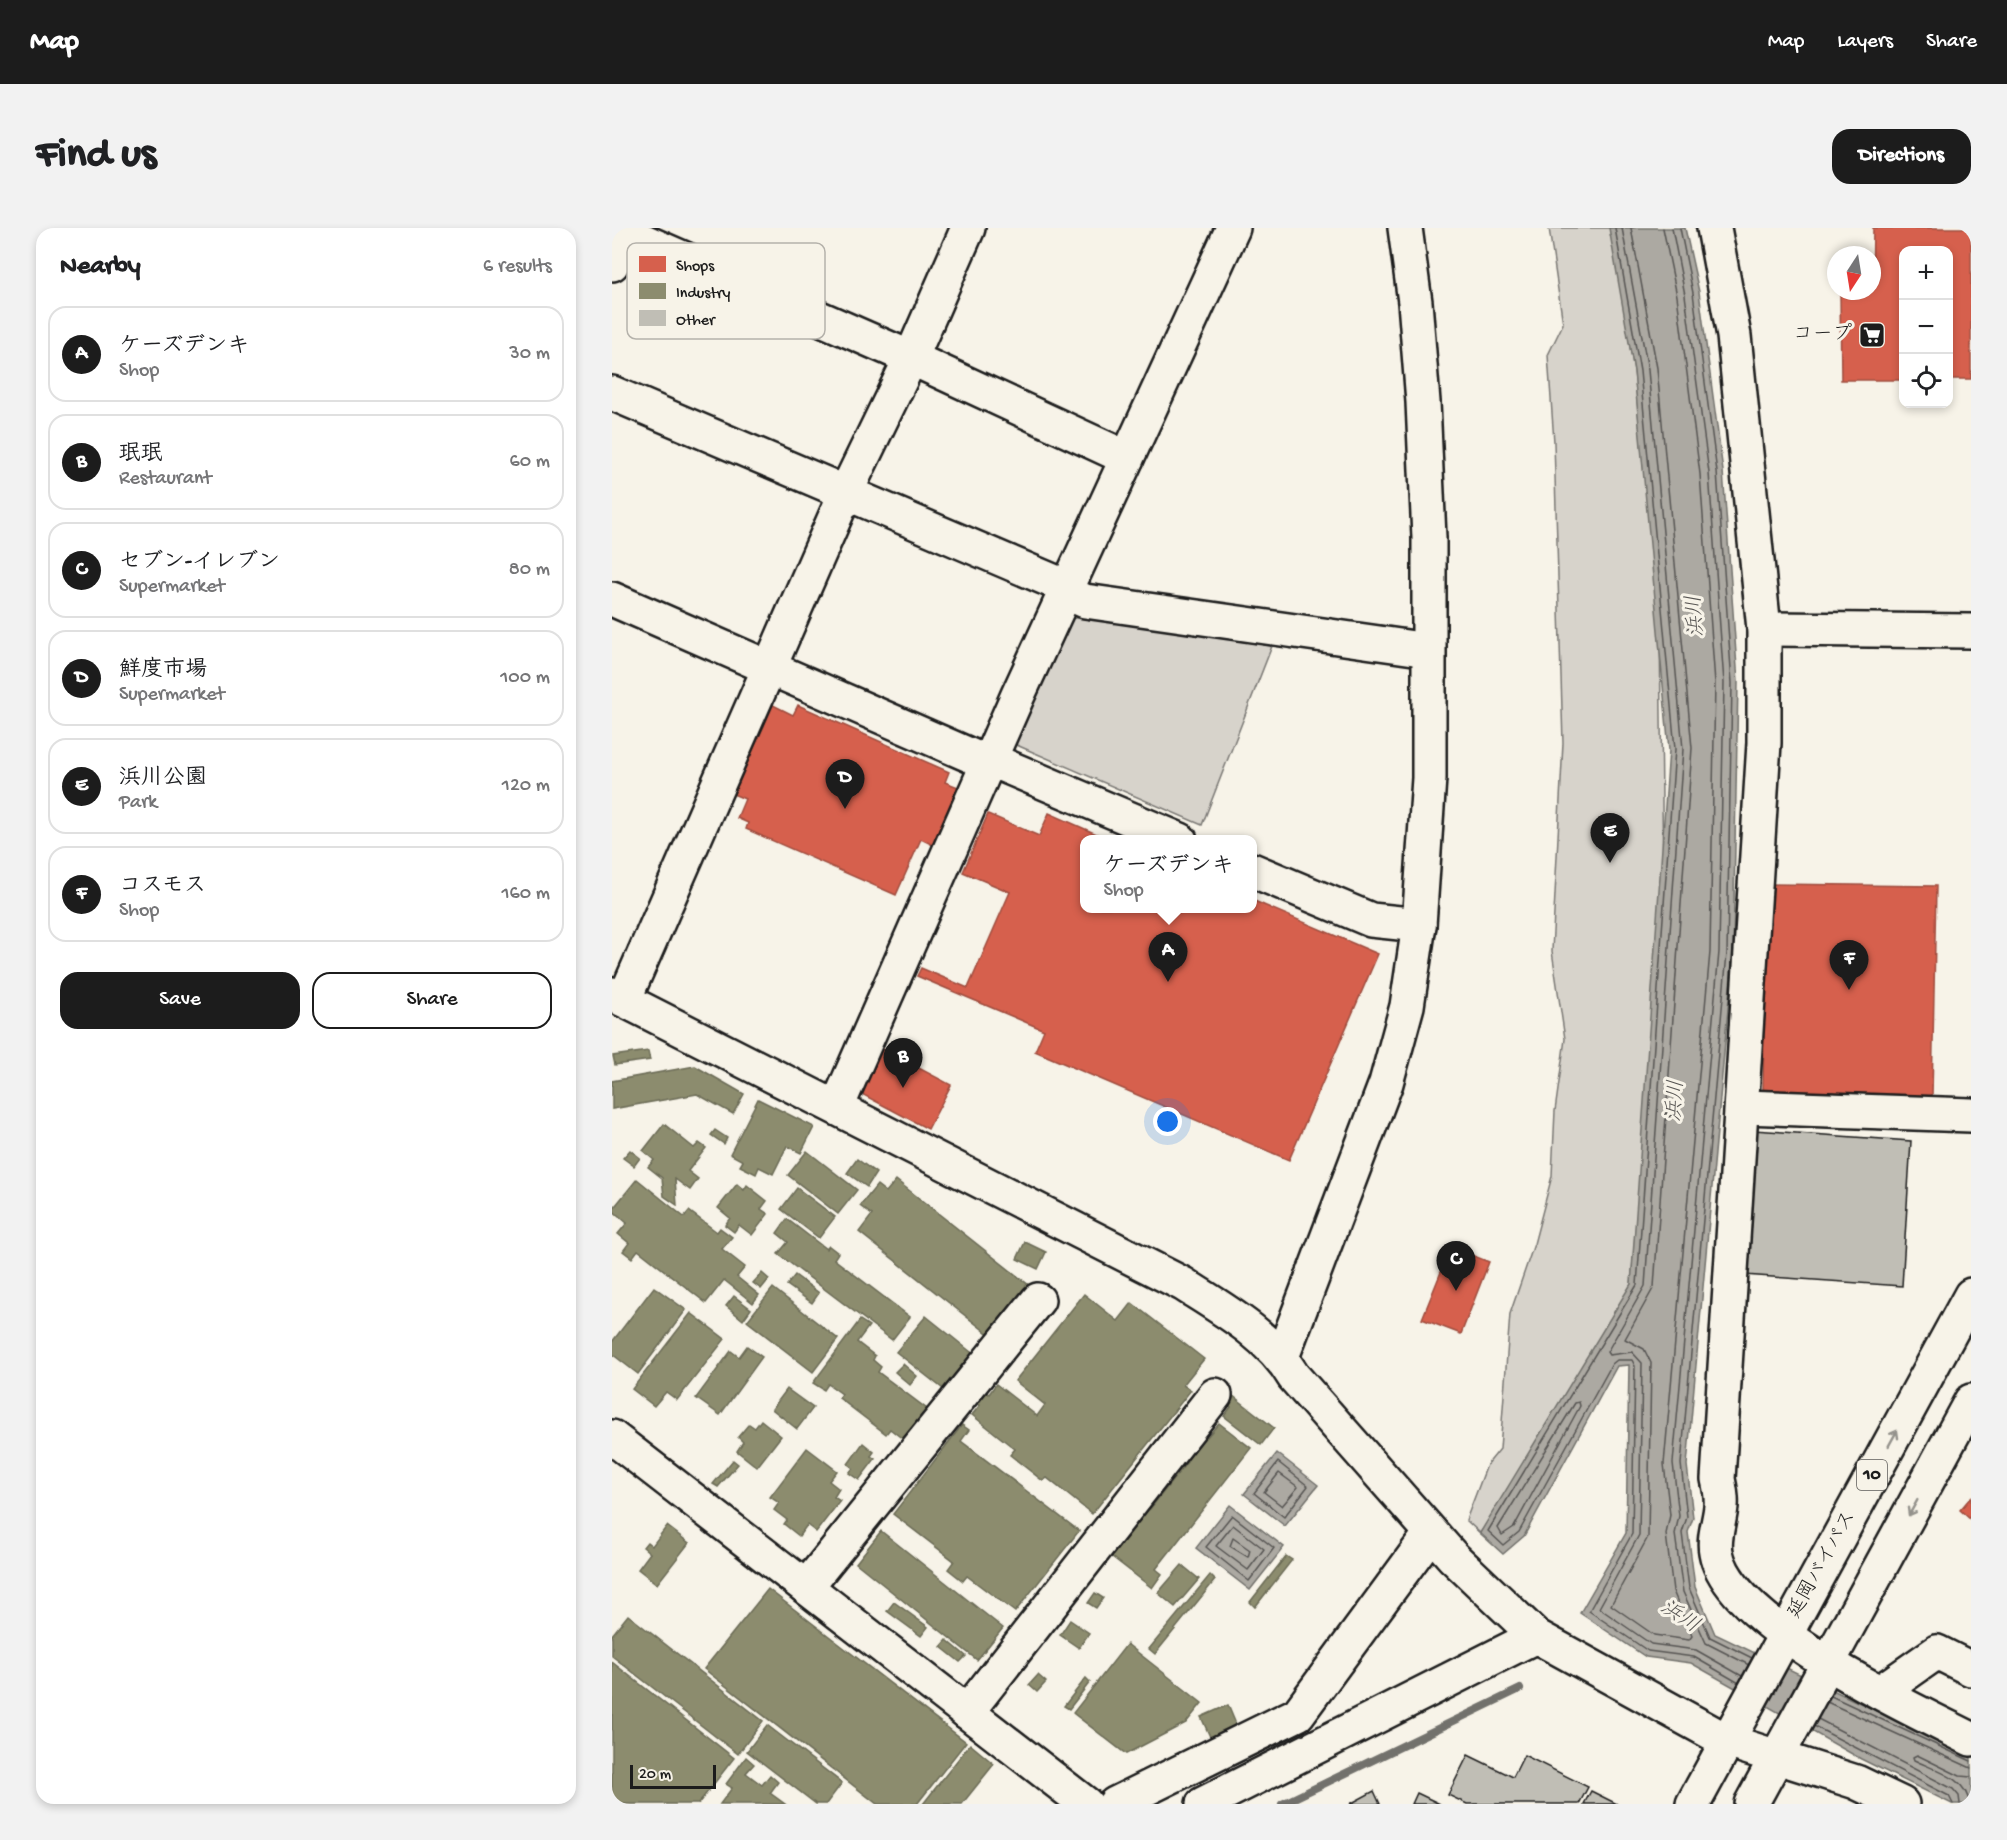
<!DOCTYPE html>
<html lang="en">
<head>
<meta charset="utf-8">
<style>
	body { margin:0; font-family:"Gochi Hand","Klee One",sans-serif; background:#f2f2f2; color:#202124 }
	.controls { position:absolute; right:18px; top:18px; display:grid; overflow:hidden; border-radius:12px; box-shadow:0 3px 9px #0003 }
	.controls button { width:54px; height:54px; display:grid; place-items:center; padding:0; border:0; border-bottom:2px solid #e0e0e0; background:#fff; color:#202124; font:30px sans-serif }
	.compass { position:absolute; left:1215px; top:18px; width:54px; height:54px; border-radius:50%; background:#fff; box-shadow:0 3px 9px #0003; rotate:192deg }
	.scale { position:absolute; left:18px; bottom:15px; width:86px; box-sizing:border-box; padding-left:6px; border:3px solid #1c1c1c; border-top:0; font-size:16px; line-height:21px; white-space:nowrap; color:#1c1c1c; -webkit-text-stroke:4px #f7f3e8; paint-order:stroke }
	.you { position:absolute; left:556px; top:894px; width:21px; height:21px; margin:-15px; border:4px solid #fff; border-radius:50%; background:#1a73e8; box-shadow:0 0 0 9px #1a73e833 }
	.badge { display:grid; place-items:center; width:39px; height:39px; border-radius:50%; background:#1c1c1c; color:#fff; font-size:20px; font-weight:700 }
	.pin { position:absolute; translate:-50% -50px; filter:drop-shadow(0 2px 3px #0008) }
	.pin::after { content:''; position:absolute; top:32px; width:21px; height:18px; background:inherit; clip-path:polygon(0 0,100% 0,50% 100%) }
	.popup { position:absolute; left:468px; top:607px; width:177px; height:78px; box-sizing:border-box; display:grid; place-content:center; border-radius:12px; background:#fff; filter:drop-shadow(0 2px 4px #0005); font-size:20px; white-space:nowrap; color:#757577 }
	.popup b { font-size:22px; color:#202124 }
	.popup::after { content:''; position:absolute; left:50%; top:100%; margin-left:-12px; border:12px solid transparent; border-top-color:#fff }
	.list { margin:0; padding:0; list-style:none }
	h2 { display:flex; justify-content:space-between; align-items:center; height:78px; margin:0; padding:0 24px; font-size:26px }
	h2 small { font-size:20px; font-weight:400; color:#757577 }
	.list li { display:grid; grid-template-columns:39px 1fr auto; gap:18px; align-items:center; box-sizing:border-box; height:96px; margin:0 12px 12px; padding:0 12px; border:2px solid #e0e0e0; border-radius:18px }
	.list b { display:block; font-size:22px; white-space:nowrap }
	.list p { margin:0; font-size:20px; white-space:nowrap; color:#757577 }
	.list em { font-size:20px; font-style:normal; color:#757577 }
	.actions { display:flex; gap:12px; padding:18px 24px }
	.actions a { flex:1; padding:14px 0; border:2px solid #1c1c1c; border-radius:18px; text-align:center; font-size:21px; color:#1c1c1c }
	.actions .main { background:#1c1c1c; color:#fff }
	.icon { flex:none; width:33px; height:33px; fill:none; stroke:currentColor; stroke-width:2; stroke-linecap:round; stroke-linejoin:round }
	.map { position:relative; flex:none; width:1359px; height:1576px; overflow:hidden; border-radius:18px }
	header { display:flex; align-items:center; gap:36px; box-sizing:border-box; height:84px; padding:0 30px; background:#1c1c1c; color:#fff }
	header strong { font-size:28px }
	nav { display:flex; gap:33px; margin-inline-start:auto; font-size:21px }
	.intro { display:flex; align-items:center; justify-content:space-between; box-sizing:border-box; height:144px; padding:0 36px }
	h1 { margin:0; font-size:42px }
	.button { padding:15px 27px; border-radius:18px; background:#1c1c1c; color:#fff; font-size:21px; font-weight:700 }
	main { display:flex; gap:36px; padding:0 36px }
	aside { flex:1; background:#fff; border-radius:18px; box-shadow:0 3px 9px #0003 }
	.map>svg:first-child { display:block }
	.green { fill:#d7d3cb; stroke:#7a7874; stroke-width:1.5 }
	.water { fill:#aca9a2; stroke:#72716c; stroke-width:1.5 }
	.shops { fill:#d6604d; stroke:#9e4c3e; stroke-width:1.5 }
	.industry { fill:#8c8c6e; stroke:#6a6a55; stroke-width:1.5 }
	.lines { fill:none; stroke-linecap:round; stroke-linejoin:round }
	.shore { stroke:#565452; stroke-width:1.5 }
	.stream { stroke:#72716c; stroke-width:8 }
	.building { fill:#c0beb5; stroke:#1c1c1c; stroke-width:1.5 }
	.minor-casing { stroke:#1c1c1c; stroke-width:38 }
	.highway-casing { stroke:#1c1c1c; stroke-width:38 }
	.minor { stroke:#f7f3e8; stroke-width:33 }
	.highway { stroke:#f7f3e8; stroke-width:33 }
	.oneway { stroke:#94928c }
	.labels { text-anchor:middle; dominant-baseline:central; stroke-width:6; stroke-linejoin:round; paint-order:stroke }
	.shield { fill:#f7f3e8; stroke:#5e5c59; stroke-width:1.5 }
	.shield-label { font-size:18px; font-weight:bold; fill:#1c1c1c }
	.poi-label { font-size:20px; fill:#1c1c1c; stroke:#f7f3e8; text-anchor:end }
	.street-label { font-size:20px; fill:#1c1c1c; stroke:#f7f3e8 }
	.water-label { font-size:21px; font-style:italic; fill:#565452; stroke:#f7f3e8 }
	.key { fill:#f7f3e8; stroke:#b5b2ab; stroke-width:1.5 }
	.key-label { font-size:16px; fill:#1c1c1c }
</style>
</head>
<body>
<header>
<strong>Map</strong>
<nav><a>Map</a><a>Layers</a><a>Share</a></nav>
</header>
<div class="intro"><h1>Find us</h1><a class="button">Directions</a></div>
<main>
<aside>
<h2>Nearby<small>6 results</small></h2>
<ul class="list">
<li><span class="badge">A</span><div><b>ケーズデンキ</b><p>Shop</p></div><em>30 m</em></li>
<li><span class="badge">B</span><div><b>珉珉</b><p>Restaurant</p></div><em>60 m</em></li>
<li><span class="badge">C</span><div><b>セブン-イレブン</b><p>Supermarket</p></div><em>80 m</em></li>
<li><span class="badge">D</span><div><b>鮮度市場</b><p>Supermarket</p></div><em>100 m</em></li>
<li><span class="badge">E</span><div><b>浜川公園</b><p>Park</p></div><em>120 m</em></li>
<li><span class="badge">F</span><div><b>コスモス</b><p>Shop</p></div><em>160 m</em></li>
</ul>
<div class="actions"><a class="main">Save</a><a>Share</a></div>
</aside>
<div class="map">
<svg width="1359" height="1576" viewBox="0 0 1359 1576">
	<rect width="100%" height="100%" fill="#f7f3e8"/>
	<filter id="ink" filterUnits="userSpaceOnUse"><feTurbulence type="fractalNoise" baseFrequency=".0167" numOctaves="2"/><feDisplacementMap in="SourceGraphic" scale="12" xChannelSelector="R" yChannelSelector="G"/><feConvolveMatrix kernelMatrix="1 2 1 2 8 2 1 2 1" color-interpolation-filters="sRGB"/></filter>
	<g filter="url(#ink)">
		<!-- green -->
		<g class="green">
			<path d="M937 0H999L1022 143 1048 404 1051 657 1019 1057 900 1259 868 1305 854 1292 875 1237 888 1221 898 1086 922 1016 940 948 943 883 953 811 940 723 951 515 942 214 936 127 951 96Z"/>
			<path d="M473 389 660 418 590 597 400 515 456 391Z"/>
		</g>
		<!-- water -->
		<g class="water">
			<path d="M997 0H1073L1087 64 1111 243 1126 454 1121 725 1075 1237 1081 1290 1076 1304 1083 1359 1103 1406 1359 1528V1576H1340L1249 1531 1079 1435 1034 1429 968 1385 1014 1305 1017 1137 1005 1138 912 1308 891 1326 868 1305 1019 1056 1057 522 1022 143Z"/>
			<path d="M665 1225 706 1257 673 1298 632 1266Z"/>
			<path d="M618 1277 672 1319 638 1362 584 1320Z"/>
		</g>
		<!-- shops -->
		<g class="shops">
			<path d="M1261 0H1359V151H1336V22H1292V152H1229L1228 63H1260Z"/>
			<path d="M161 477 181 487 186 477 337 544 333 554 346 559 321 617 309 611 284 667 134 601 136 595 125 590 133 571 121 566Z"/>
			<path d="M437 585 498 612H472V680H640V672L766 726 677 932 423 823 432 802 305 748 309 740 356 760 398 664 351 644 376 586 427 608Z"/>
			<path d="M1154 656 1324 658 1320 869 1151 866Z"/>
			<path d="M267 819 339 857 316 901 244 863Z"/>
			<path d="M839 1019 877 1034 849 1106 810 1091Z"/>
			<path d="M1359 1269V1292L1348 1282Z"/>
		</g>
		<!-- industry -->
		<g class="industry">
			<path d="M36 823 38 832 3 837 1 828Z"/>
			<path d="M83 838 132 866 121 886 85 866 0 881V853Z"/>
			<path d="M146 871 202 899 189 925 175 918 161 946 147 939 144 946 128 938 131 933 118 926Z"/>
			<path d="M52 896 82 920 87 915 94 920 76 943 86 951 78 962 63 951 65 977 52 968 50 950 36 939 42 932 31 923Z"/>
			<path d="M103 902 115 910 112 916 99 907Z"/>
			<path d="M18 922 28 930 22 938 11 930Z"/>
			<path d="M195 923 245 962 226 986 176 947Z"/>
			<path d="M245 931 264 945 255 959 235 945Z"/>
			<path d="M25 951 72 989 77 983 105 1004 108 1000 120 1009 110 1021 133 1039 125 1049 147 1067 141 1075 112 1052 94 1075 26 1022 20 1030 11 1023 17 1015 6 1006 15 995 0 982Z"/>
			<path d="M284 952 418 1058 379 1108 247 1004 260 987 248 978 265 957 274 964Z"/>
			<path d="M125 956 132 962 135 957 155 973 149 981 156 986 140 1007 127 997 122 1004 113 997 118 990 106 980Z"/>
			<path d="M185 960 223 989 207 1010 169 981Z"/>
			<path d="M175 991 214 1021 217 1018 226 1025 222 1031 298 1089 280 1112 166 1026 176 1014 165 1005Z"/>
			<path d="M413 1014 434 1024 426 1041 405 1031Z"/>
			<path d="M150 1045 157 1051 149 1061 141 1055Z"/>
			<path d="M183 1047 207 1065 200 1075 175 1057Z"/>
			<path d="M42 1059 74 1082 26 1146 0 1126V1114Z"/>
			<path d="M161 1060 226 1111 201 1144 135 1093Z"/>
			<path d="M472 1066 506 1093 520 1075 592 1131 571 1157 579 1162 480 1286 435 1250 431 1253 398 1227 403 1221 360 1187 368 1177 362 1172 370 1161 377 1166 384 1156 425 1188 433 1177 403 1153Z"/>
			<path d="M122 1068 139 1081 131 1092 114 1078Z"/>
			<path d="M79 1085 113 1111 65 1172 54 1164 42 1178 20 1161Z"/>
			<path d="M314 1088 364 1128 335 1164 284 1124Z"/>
			<path d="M248 1092 257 1098 245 1114 263 1128 261 1132 269 1139 266 1144 315 1181 292 1212 278 1201 274 1206 227 1170 230 1166 216 1156 212 1162 201 1155Z"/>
			<path d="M135 1118 150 1129 108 1187 84 1170 119 1123 127 1129Z"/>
			<path d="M291 1136 305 1148 298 1157 283 1144Z"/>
			<path d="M175 1161 201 1180 185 1201 160 1181Z"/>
			<path d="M620 1167 662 1200 649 1217 612 1188 619 1179 614 1175Z"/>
			<path d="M149 1192 169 1208 145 1239 125 1223 131 1214 126 1209 137 1196 143 1200Z"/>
			<path d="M607 1195 639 1220 544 1341 550 1346 540 1360 499 1328 528 1290 520 1284 528 1273 538 1281 575 1234 570 1231 590 1205 595 1209Z"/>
			<path d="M350 1197 357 1202 349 1213 467 1303 403 1384 355 1348 351 1353 336 1341 342 1333 281 1286Z"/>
			<path d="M251 1215 262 1224 259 1228 263 1231 247 1252 237 1245 241 1240 236 1236Z"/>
			<path d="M195 1220 225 1243 217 1253 227 1261 222 1269 228 1273 204 1304 195 1297 187 1308 172 1296 175 1292 162 1282 167 1275 158 1269Z"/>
			<path d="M121 1232 126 1236 106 1259 101 1256Z"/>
			<path d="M55 1298 77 1315 45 1356 26 1341 38 1325 31 1319 35 1314 40 1318Z"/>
			<path d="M269 1303 391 1400 365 1432 244 1335Z"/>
			<path d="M674 1328 680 1332 643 1379 638 1374Z"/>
			<path d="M570 1337 587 1351 563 1379 546 1365Z"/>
			<path d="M598 1347 603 1352 543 1426 537 1421Z"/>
			<path d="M156 1361 354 1514 305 1576H265L92 1441Z"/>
			<path d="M483 1365 491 1370 484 1380 476 1375Z"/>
			<path d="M282 1374 316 1399 309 1408 275 1383Z"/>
			<path d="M16 1387 151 1493 126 1526 0 1428V1407Z"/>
			<path d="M458 1392 477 1405 467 1420 448 1407Z"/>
			<path d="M335 1412 354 1428 348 1434 329 1419Z"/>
			<path d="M515 1416 590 1475 574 1495 514 1526 461 1485Z"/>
			<path d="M0 1434 122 1530 86 1576H0Z"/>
			<path d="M426 1447 434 1454 425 1464 417 1457Z"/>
			<path d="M474 1450 478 1454 457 1481 452 1478Z"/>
			<path d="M616 1477 626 1501 600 1513 589 1489Z"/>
			<path d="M155 1497 230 1555 214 1576H204L135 1523Z"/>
			<path d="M358 1516 382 1536 350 1576H311Z"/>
			<path d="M134 1529 142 1536 134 1545 150 1557 158 1547 166 1554 158 1565 173 1576H108L120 1560 114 1556Z"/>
		</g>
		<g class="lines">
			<!-- shore -->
			<g class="shore">
				<path d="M1003 0 1028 143 1063 521 1025 1057 876 1303 891 1317 907 1304 1000 1136 1005 1132H1020L1023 1138 1020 1306 977 1383 1036 1423 1082 1429 1127 1455"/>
				<path d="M1010 0 1036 142 1071 521 1033 1058 995 1124 997 1127 1020 1124 1030 1135 1027 1307 987 1380 1039 1416 1084 1422 1130 1448"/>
				<path d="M1019 0 1045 140 1080 520 1042 1059 1013 1111 1032 1121 1039 1135 1036 1309 999 1377 1042 1407 1077 1412 1080 1408 1061 1363 1054 1306 1058 1287 1052 1236 1098 724 1103 455 1088 246 1065 68 1051 0"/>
				<path d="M1060 0 1073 67 1097 245 1112 455 1107 724 1061 1235 1067 1288 1063 1306 1071 1364 1094 1415 1137 1437"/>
				<path d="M1068 0 1081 65 1105 244 1120 455 1115 725 1069 1236 1075 1289 1070 1305 1077 1360 1098 1409 1140 1430"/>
				<path d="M967 1174 968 1178 902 1299 890 1307 886 1300 963 1175Z"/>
				<path d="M666 1234 696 1258 672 1289 642 1265Z"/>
				<path d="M667 1245 686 1259 670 1278 652 1264Z"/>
				<path d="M620 1287 662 1320 637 1353 594 1319Z"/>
				<path d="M621 1297 652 1321 636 1342 604 1318Z"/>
				<path d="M621 1310 638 1322 636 1329 618 1318Z"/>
				<path d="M1219 1468 1359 1533"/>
				<path d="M1215 1474 1359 1540"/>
				<path d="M1206 1491 1341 1561 1347 1568 1348 1576"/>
				<path d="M1202 1498 1337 1568 1341 1576"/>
				<path d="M1357 1576C1356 1550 1322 1542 1302 1532L1301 1529 1305 1527 1348 1548 1359 1549"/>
			</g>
			<!-- stream -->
			<path class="stream" d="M670 1576 908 1461"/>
		</g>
		<!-- building -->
		<g class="building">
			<path d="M1141 902 1299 913 1290 1058 1132 1047Z"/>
			<path d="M856 1527 901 1549 912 1527 976 1559 967 1576H855L836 1567Z"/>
			<path d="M762 1563 768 1576H738Z"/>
			<path d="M979 1563 1005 1576H972Z"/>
			<path d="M805 1565 828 1576H800Z"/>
		</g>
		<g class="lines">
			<defs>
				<g id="minor">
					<path d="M2 0 299 130 515 230"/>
					<path d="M1102 0 1122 108 1152 401V515L1106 1251C1108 1260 1110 1270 1109 1278 1108 1292 1101 1310 1104 1324 1116 1396 1296 1479 1359 1511"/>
					<path d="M0 36 16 0"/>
					<path d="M0 165 443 354 455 365 473 373 816 422"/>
					<path d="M0 371 362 529 379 532 568 612"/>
					<path d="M1152 401 1359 403"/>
					<path d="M640 642 759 692 807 697"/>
					<path d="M0 766 571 1056C612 1082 657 1107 682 1149L841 1329 924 1408 1115 1513 1244 1554 1290 1576"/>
					<path d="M12 772 234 264 299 130 356 0"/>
					<path d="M225 879 406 467 621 0"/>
					<path d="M1131 879 1359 887"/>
					<path d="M670 1129 774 855 795 778 807 697 817 550V310L811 174 803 74 793 0"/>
					<path d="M0 1209 474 1576"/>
					<path d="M194 1359 426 1072"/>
					<path d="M1268 1464 1325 1424 1359 1441"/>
					<path d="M355 1484 603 1167"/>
					<path d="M503 1576 686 1486 819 1305"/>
					<path d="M591 1576 924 1408"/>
				</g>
				<g id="highway">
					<path d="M1081 1576 1359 1067"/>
					<path d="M1139 1576 1359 1173"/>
				</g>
			</defs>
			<!-- minor casing -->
			<use href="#minor" class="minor-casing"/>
			<!-- highway casing -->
			<use href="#highway" class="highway-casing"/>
			<!-- minor -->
			<use href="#minor" class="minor"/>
			<!-- highway -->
			<use href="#highway" class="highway"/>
		</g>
		<!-- one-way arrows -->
		<defs><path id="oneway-shaft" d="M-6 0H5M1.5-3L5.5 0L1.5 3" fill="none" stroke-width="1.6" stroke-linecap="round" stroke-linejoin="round" transform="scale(1.5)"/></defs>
		<g class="oneway">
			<use href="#oneway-shaft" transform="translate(1281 1210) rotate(-61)"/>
			<use href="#oneway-shaft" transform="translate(1301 1280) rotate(119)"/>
		</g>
	</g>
	<!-- icons -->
	<defs>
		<symbol id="supermarket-square" viewBox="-11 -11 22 22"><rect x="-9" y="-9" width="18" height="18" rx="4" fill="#1c1c1c" stroke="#f7f3e8"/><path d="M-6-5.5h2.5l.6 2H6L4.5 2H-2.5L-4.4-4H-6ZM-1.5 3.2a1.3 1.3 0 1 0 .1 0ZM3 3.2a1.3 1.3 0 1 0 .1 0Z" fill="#fff"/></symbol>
	</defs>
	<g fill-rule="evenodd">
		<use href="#supermarket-square" x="1245" y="92" width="30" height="30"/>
	</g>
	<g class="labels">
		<!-- shield labels -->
		<rect class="shield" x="1245" y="1232" width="30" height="30" rx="4.5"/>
		<g class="shield-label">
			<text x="1260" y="1247">10</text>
		</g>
		<!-- poi labels -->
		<g class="poi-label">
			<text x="1240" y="107">コープ</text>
		</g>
		<!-- street labels -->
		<g class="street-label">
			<text transform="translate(1211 1337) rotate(-61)">延岡バイパス</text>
		</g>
		<!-- water labels -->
		<g class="water-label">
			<text transform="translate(1085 388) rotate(-94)">浜川</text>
			<text transform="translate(1065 873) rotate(-86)">浜川</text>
			<text transform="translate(1067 1390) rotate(33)">浜川</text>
		</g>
	</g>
	<!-- legend -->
	<rect x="15" y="15" width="198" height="96" rx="9" class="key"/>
	<rect x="27" y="28" width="27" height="16" fill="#d6604d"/>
	<rect x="27" y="55" width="27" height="16" fill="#8c8c6e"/>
	<rect x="27" y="82" width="27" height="16" fill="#c0beb5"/>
	<g class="key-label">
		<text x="64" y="42">Shops</text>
		<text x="64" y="69">Industry</text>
		<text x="64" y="96">Other</text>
	</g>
</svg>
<div class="controls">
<button>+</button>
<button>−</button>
<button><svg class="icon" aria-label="locate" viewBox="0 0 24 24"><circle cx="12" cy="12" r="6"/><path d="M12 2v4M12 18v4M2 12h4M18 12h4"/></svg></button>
</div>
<svg class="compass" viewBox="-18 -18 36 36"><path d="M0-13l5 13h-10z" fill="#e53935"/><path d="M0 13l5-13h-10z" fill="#757577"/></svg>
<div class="scale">20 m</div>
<div class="you"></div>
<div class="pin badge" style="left:556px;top:754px">A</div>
<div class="popup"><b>ケーズデンキ</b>Shop</div>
<div class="pin badge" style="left:291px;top:860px">B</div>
<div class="pin badge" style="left:844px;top:1063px">C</div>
<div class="pin badge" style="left:233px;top:581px">D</div>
<div class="pin badge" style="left:998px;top:635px">E</div>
<div class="pin badge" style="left:1237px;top:762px">F</div>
</div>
</main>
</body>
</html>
